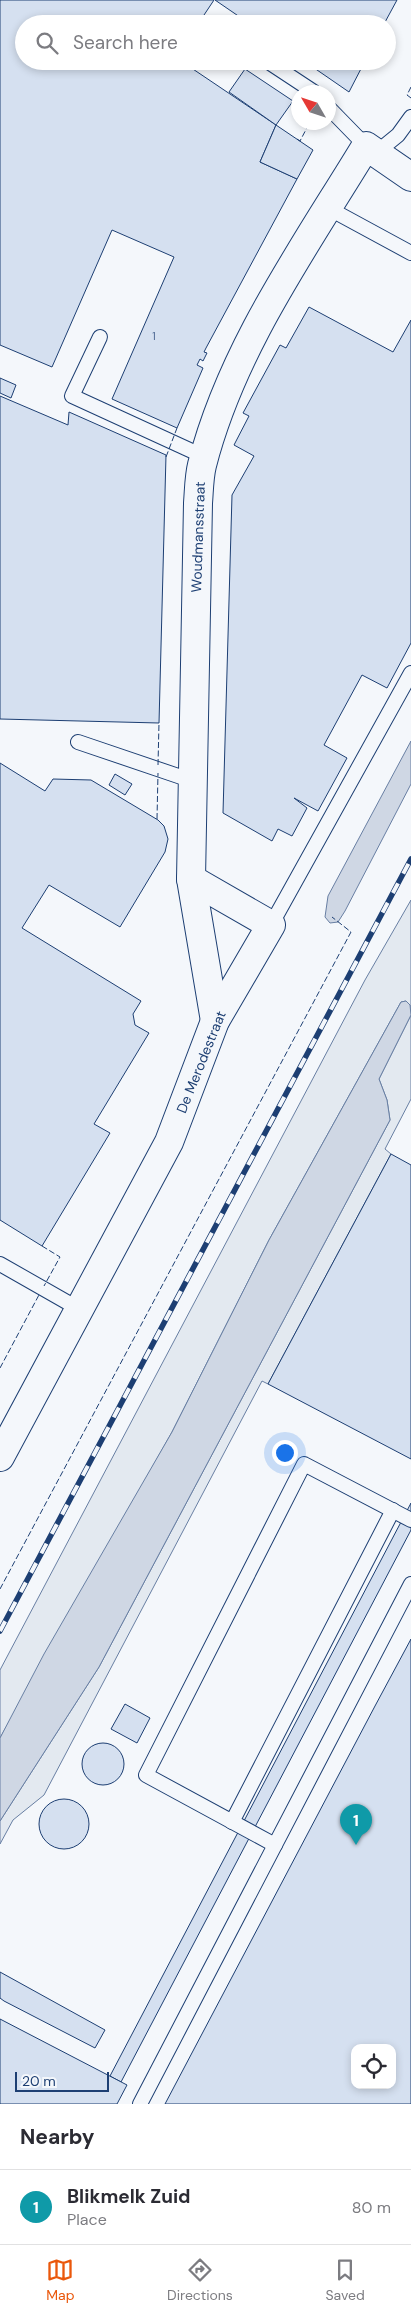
<!DOCTYPE html>
<html lang="en">
<head>
<meta charset="utf-8">
<style>
	body { margin:0; font-family:"DM Sans",sans-serif; background:#f7f7f7; color:#2b2b33 }
	.controls { position:absolute; right:15px; bottom:15px; display:grid; overflow:hidden; border-radius:10px; box-shadow:0 2px 8px #0003 }
	.controls button { width:45px; height:45px; display:grid; place-items:center; padding:0; border:0; border-bottom:1px solid #e1e1e2; background:#fff; color:#2b2b33; font:25px sans-serif }
	.compass { position:absolute; left:291px; top:85px; width:45px; height:45px; border-radius:50%; background:#fff; box-shadow:0 2px 8px #0003; rotate:309deg }
	.scale { position:absolute; left:15px; bottom:12px; width:94px; box-sizing:border-box; padding-left:5px; border:2px solid #1d3f73; border-top:0; font-size:14px; line-height:18px; white-space:nowrap; color:#1d3f73; -webkit-text-stroke:4px #f4f7fb; paint-order:stroke }
	.you { position:absolute; left:284px; top:1452px; width:18px; height:18px; margin:-12px; border:4px solid #fff; border-radius:50%; background:#1a73e8; box-shadow:0 0 0 8px #1a73e833 }
	.badge { display:grid; place-items:center; width:32px; height:32px; border-radius:50%; background:#ea580c; color:#fff; font-size:16px; font-weight:700 }
	.pin { position:absolute; translate:-50% -41px; filter:drop-shadow(0 1px 2px #0008) }
	.pin::after { content:''; position:absolute; top:26px; width:18px; height:15px; background:inherit; clip-path:polygon(0 0,100% 0,50% 100%) }
	.list { margin:0; padding:0; list-style:none }
	h2 { display:flex; justify-content:space-between; align-items:center; height:65px; margin:0; padding:0 20px; font-size:21px }
	h2 small { font-size:16px; font-weight:400; color:#7c7c81 }
	.list li { display:grid; grid-template-columns:32px 1fr auto; gap:15px; align-items:center; box-sizing:border-box; height:75px; padding:0 20px; border-top:1px solid #e1e1e2 }
	.list b { display:block; font-size:19px; white-space:nowrap }
	.list p { margin:0; font-size:16px; white-space:nowrap; color:#7c7c81 }
	.list em { font-size:16px; font-style:normal; color:#7c7c81 }
	.icon { flex:none; width:28px; height:28px; fill:none; stroke:currentColor; stroke-width:2; stroke-linecap:round; stroke-linejoin:round }
	.map { position:relative; flex:none; width:411px; height:2104px; overflow:hidden }
	.search { position:absolute; background:#fff; box-shadow:0 2px 8px #0003; left:15px; right:15px; top:15px; height:55px; display:flex; align-items:center; gap:12px; box-sizing:border-box; padding:0 18px; border-radius:28px; color:#7c7c81; font-size:19px }
	.sheet { height:140px; background:#fff }
	nav { display:flex; justify-content:space-around; align-items:center; box-sizing:border-box; height:70px; border-top:1px solid #e1e1e2; background:#fff; font-size:14px; color:#7c7c81 }
	nav a { display:grid; justify-items:center; gap:2px }
	nav .on { color:#ea580c }
	.map>svg:first-child { display:block }
	.green { fill:#e3e9f0; stroke:#687fa3 }
	.water { fill:#cfd7e4; stroke:#687fa3 }
	.building { fill:#d5e0f0; stroke:#1d3f73; fill-rule:evenodd }
	.lines { fill:none; stroke-linecap:round; stroke-linejoin:round }
	.lane-casing { stroke:#1d3f73; stroke-width:16 }
	.street-casing { stroke:#1d3f73; stroke-width:30 }
	.lane { stroke:#f4f7fb; stroke-width:14 }
	.street { stroke:#f4f7fb; stroke-width:28 }
	.rail-casing { stroke:#1d3f73; stroke-width:5.5 }
	.rail { stroke:#f4f7fb; stroke-width:4; stroke-dasharray:11; stroke-linecap:butt }
	.fence { stroke:#1d3f73; stroke-width:1; stroke-dasharray:6 2.5; stroke-linecap:butt }
	.labels { text-anchor:middle; dominant-baseline:central; stroke-width:4; stroke-linejoin:round; paint-order:stroke }
	.number-label { font-size:11px; fill:#4b6792 }
	.street-label { font-size:14px; fill:#1d3f73; stroke:#f4f7fb }
</style>
</head>
<body>
<div class="map">
<svg width="411" height="2104" viewBox="0 0 411 2104">
	<rect width="100%" height="100%" fill="#f4f7fb"/>
	<!-- green -->
	<g class="green">
		<path d="M411 900V1014L410 1005 406 1001 401 1002 269 1240 172 1432 0 1738V1670L365 980Z"/>
		<path d="M411 1015V1099L385 1149 391 1154 268 1384 262 1381 44 1795 13 1820 0 1844V1821L99 1667 390 1120 387 1100 379 1079Z"/>
	</g>
	<!-- water -->
	<g class="water">
		<path d="M411 741V784L345 911 338 922 330 923 325 917 328 896Z"/>
		<path d="M406 1001 410 1005 411 1015 379 1079 387 1100 390 1120 99 1667 0 1821V1738L44 1654 172 1432 269 1240 401 1002Z"/>
	</g>
	<!-- building -->
	<g class="building">
		<path d="M0 0H214L198 24H24V61H181L276 125 260 162 297 179 206 348 204 352 207 353 203 361 200 359 197 365 203 368 177 428 112 399 174 257 112 230 52 367 0 345Z"/>
		<path d="M215 0H397L384 24H250Z"/>
		<path d="M304 61H365L349 92Z"/>
		<path d="M245 69 293 101 276 125 229 92Z"/>
		<path d="M276 125 313 150 297 179 260 162Z"/>
		<path d="M309 307 393 352 411 320V643L387 688 362 675 324 745 347 758 318 811 294 798 307 808 292 836 278 829 272 841 223 813 232 495 254 456 234 445 249 416 243 413 280 345 286 348Z"/>
		<path d="M0 378 16 385 11 398 0 393Z"/>
		<path d="M0 396 68 425 69 412 166 455 159 723 0 719Z"/>
		<path d="M0 763 45 791 53 779 91 780 158 820 164 826 168 839 165 852 120 927 49 885 22 928 141 1001 133 1014 135 1025 149 1033 94 1124 110 1133 42 1246 0 1220Z"/>
		<path d="M115 774 132 784 125 795 109 785Z"/>
		<path d="M391 1154 411 1165V1459L268 1384Z"/>
		<path d="M411 1503V1530L121 2082 110 2076Z"/>
		<path d="M411 1639V2104H165L375 1706ZM355 2048H392V2085H355Z"/>
		<path d="M125 1704 150 1718 137 1743 111 1729Z"/>
		<circle cx="103" cy="1764" r="21"/>
		<circle cx="64" cy="1824" r="25"/>
		<path d="M0 1972 105 2030 95 2048 4 2001 0 1998Z"/>
		<path d="M0 2019 127 2085 117 2104H0Z"/>
	</g>
	<g class="lines">
		<defs>
			<g id="lane">
				<path d="M267 61 314 92"/>
				<path d="M328 107 366 146"/>
				<path d="M376 153 398 135 411 117"/>
				<path d="M328 208 411 253"/>
				<path d="M100 337 72 396 205 457"/>
				<path d="M78 742 193 781"/>
				<path d="M271 925 411 673"/>
				<path d="M0 1264 79 1309"/>
				<path d="M232 1822 393 1510"/>
				<path d="M275 1845 146 1775 304 1464 411 1520"/>
				<path d="M140 2104 411 1584"/>
			</g>
			<g id="street">
				<path d="M215 1021 191 879 198 503C199 491 199 477 202 465 232 348 304 248 366 146L411 177"/>
				<path d="M0 1457 169 1142 215 1021 271 925 191 879"/>
			</g>
		</defs>
		<!-- lane casing -->
		<use href="#lane" class="lane-casing"/>
		<!-- street casing -->
		<use href="#street" class="street-casing"/>
		<!-- lane -->
		<use href="#lane" class="lane"/>
		<!-- street -->
		<use href="#street" class="street"/>
		<defs>
			<path id="rail" d="M0 1631 411 859"/>
		</defs>
		<!-- rail casing -->
		<use href="#rail" class="rail-casing"/>
		<!-- rail -->
		<use href="#rail" class="rail"/>
		<!-- fence -->
		<g class="fence">
			<path d="M245 69 250 61"/>
			<path d="M411 87 407 95 411 98"/>
			<path d="M293 101 298 107"/>
			<path d="M297 139 300 141 310 122"/>
			<path d="M166 457 177 428"/>
			<path d="M158 765 159 723"/>
			<path d="M157 819 158 773"/>
			<path d="M42 1246 60 1257 44 1286"/>
			<path d="M0 1368 40 1293"/>
			<path d="M0 1589 351 932 332 917"/>
		</g>
	</g>
	<g class="labels">
		<!-- number labels -->
		<g class="number-label">
			<text x="154" y="336">1</text>
		</g>
		<!-- street labels -->
		<g class="street-label">
			<text transform="translate(198 537) rotate(-88)">Woudmansstraat</text>
			<text transform="translate(201 1062) rotate(-68)">De Merodestraat</text>
		</g>
	</g>
</svg>
<div class="controls">
<button><svg class="icon" aria-label="locate" viewBox="0 0 24 24"><circle cx="12" cy="12" r="6"/><path d="M12 2v4M12 18v4M2 12h4M18 12h4"/></svg></button>
</div>
<svg class="compass" viewBox="-18 -18 36 36"><path d="M0-13l5 13h-10z" fill="#e53935"/><path d="M0 13l5-13h-10z" fill="#7c7c81"/></svg>
<div class="scale">20 m</div>
<div class="you"></div>
<div class="pin badge" style="left:356px;top:1845px;background:#0f9aa8">1</div>
<div class="search"><svg class="icon" aria-label="search" viewBox="0 0 24 24"><circle cx="10" cy="10" r="6"/><path d="M15 15l6 6"/></svg>Search here</div>
</div>
<section class="sheet">
<h2>Nearby<small></small></h2>
<ul class="list">
<li><span class="badge" style="background:#0f9aa8">1</span><div><b>Blikmelk Zuid</b><p>Place</p></div><em>80 m</em></li>
</ul>
</section>
<nav>
<a class="on"><svg class="icon" aria-label="map" viewBox="0 0 24 24"><path d="M3 6l6-2 6 2 6-2v14l-6 2-6-2-6 2zM9 4v14M15 6v14"/></svg>Map</a>
<a><svg class="icon" aria-label="directions" viewBox="0 0 24 24"><path d="M12 3l9 9-9 9-9-9zM9 14v-3h6M13 9l2 2-2 2"/></svg>Directions</a>
<a><svg class="icon" aria-label="saved" viewBox="0 0 24 24"><path d="M7 4h10v16l-5-4-5 4z"/></svg>Saved</a>
</nav>
</body>
</html>
